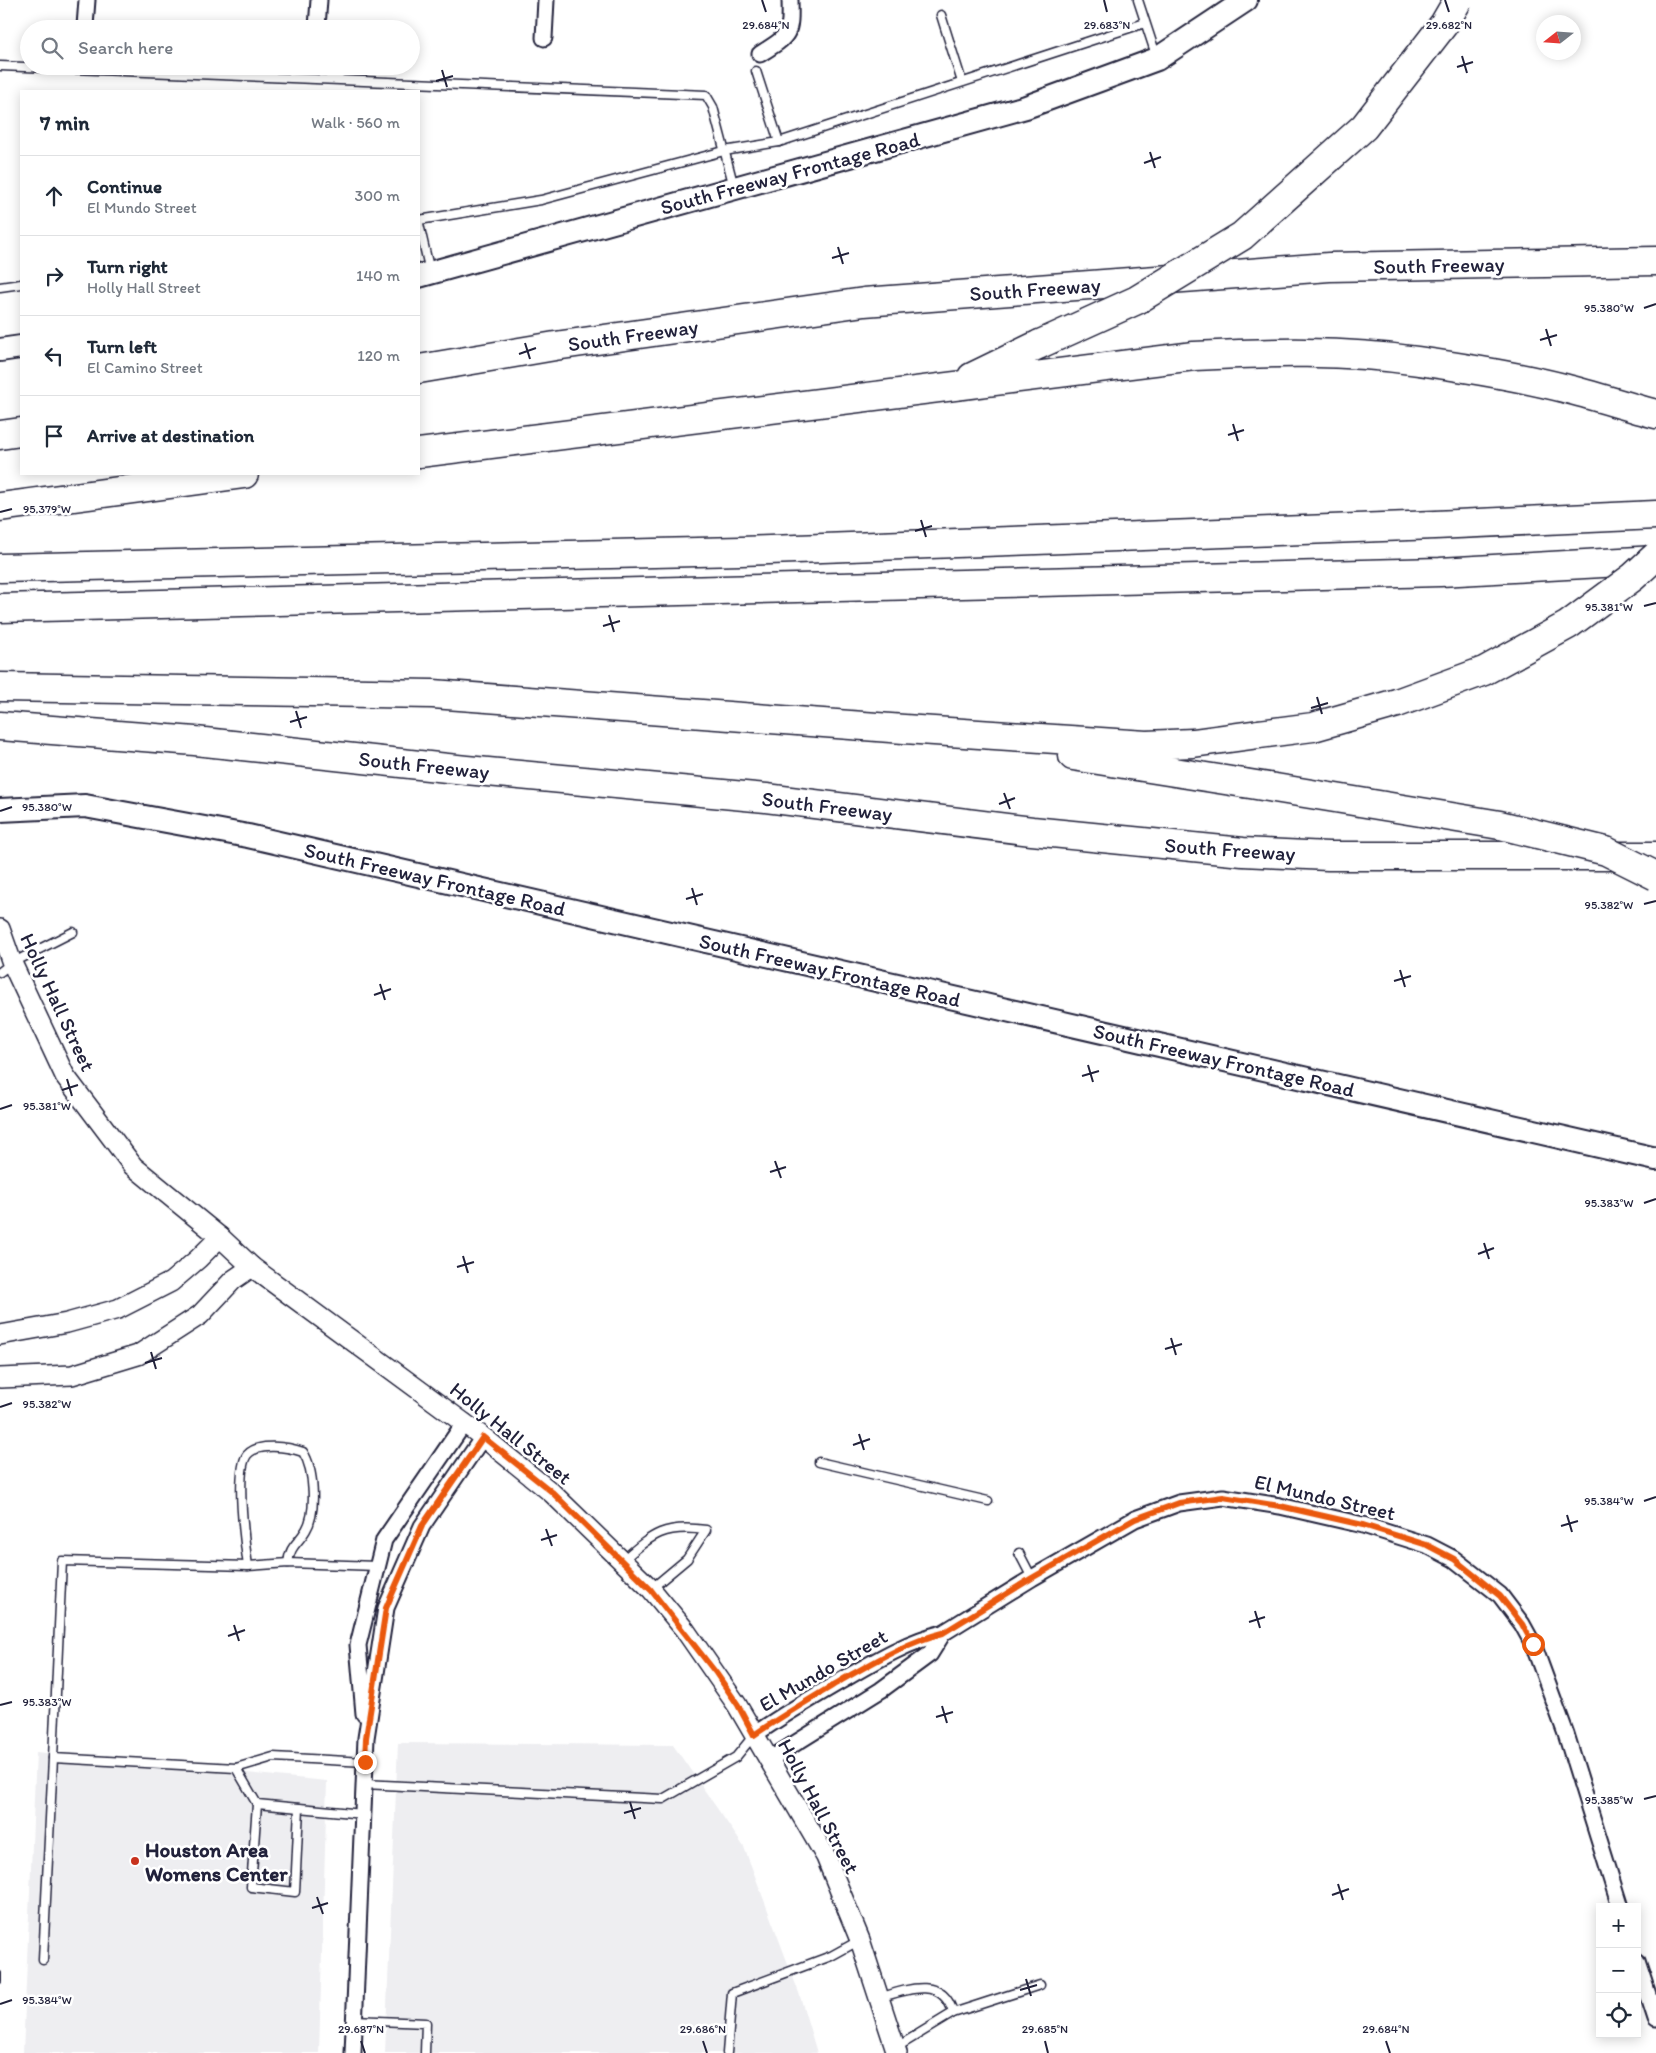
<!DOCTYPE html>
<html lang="en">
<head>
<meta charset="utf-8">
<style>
	body { margin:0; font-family:Itim,sans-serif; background:#f6f6f7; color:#1f2937 }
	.controls { position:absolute; right:15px; bottom:15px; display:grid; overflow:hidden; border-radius:0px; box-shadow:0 2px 12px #0003 }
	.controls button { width:45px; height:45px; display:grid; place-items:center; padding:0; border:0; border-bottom:1px solid #e0e1e3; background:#fff; color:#1f2937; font:25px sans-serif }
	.compass { position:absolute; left:1536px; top:15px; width:45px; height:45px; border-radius:50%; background:#fff; box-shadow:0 2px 12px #0003; rotate:253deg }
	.stop { position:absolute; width:15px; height:15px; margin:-11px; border:4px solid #ea580c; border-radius:50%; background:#fff }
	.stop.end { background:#ea580c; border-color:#fff; box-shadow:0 1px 5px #0008 }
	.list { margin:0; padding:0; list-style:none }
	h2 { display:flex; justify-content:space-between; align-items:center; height:65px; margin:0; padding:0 20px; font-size:21px }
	h2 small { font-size:16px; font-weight:400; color:#747a83 }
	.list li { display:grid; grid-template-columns:32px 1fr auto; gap:15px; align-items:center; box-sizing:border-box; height:80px; padding:0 20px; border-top:1px solid #e0e1e3 }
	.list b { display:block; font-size:19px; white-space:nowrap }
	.list p { margin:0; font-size:16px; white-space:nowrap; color:#747a83 }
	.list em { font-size:16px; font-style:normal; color:#747a83 }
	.icon { flex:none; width:28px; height:28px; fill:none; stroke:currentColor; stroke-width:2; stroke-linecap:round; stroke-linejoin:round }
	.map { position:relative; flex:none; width:1656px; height:2053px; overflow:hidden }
	.search { position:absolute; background:#fff; box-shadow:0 2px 12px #0003; left:20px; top:20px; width:400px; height:55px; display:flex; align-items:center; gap:12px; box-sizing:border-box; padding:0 18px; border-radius:28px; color:#747a83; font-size:19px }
	.panel { position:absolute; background:#fff; box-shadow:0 2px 12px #0003; left:20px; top:90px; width:400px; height:385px; border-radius:0px }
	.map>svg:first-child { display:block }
	.built { fill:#eeeef1 }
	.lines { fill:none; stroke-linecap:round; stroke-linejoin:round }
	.service-casing { stroke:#22223b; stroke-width:11 }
	.minor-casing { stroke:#22223b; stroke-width:19 }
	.tertiary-casing { stroke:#22223b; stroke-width:22 }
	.secondary-casing { stroke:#22223b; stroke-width:26 }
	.motorway-casing { stroke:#22223b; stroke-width:31 }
	.service { stroke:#fff; stroke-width:8 }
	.minor { stroke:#fff; stroke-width:15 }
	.tertiary { stroke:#fff; stroke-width:19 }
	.secondary { stroke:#fff; stroke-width:22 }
	.motorway { stroke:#fff; stroke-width:28 }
	.rail { stroke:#22223b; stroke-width:4 }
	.motorway-bridge-casing { stroke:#22223b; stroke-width:31; stroke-linecap:butt }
	.motorway-bridge { stroke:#fff; stroke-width:28 }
	.route { stroke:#ea580c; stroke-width:6 }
	.ticks { fill:none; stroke:#22223b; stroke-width:2 }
	.poi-dot { fill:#c8321e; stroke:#fff; stroke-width:2 }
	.labels { text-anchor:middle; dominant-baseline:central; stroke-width:5; stroke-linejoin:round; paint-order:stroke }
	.street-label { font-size:21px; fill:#22223b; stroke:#fff }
	.poi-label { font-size:21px; font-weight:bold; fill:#22223b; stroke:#fff; text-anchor:start }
	.ticks-label { font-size:12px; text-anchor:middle; fill:#22223b; stroke:#fff; stroke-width:5; stroke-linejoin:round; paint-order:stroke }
</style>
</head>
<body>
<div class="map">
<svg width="1656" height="2053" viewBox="0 0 1656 2053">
	<rect width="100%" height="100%" fill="#fff"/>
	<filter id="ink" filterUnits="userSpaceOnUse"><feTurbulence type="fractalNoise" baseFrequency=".02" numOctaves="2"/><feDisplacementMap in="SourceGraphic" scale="10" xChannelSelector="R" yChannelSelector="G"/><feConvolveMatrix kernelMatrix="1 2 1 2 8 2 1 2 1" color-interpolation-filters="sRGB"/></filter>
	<g filter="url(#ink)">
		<!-- built -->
		<g class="built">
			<path d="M398 1743 673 1745 744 1847 799 1993 817 2053H385Z"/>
			<path d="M36 1752 327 1781 319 2053H23Z"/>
		</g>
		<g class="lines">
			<defs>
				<g id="service">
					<path d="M1138 0 1157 58"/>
					<path d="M941 15 962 82"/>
					<path d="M0 66 706 95 713 107 734 187"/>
					<path d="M756 71 779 142"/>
					<path d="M419 220 541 200 724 151 779 142 1145 23"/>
					<path d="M419 224 430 272"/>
					<path d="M0 287 21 284"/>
					<path d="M0 972 12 963 73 932"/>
					<path d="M819 1462 988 1501"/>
					<path d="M1019 1553 1032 1578"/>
					<path d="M623 1560C653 1534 664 1524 706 1530L687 1559 651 1589"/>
					<path d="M248 1566C245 1545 235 1471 247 1455 257 1442 289 1447 303 1452 314 1469 317 1512 306 1530 298 1544 290 1545 288 1563"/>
					<path d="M236 1768 273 1757 365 1762"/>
					<path d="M364 1784 663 1799 736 1757 754 1735"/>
					<path d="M257 1804 251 1887 295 1892 299 1808"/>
					<path d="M363 1814 257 1804 236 1768 53 1758 62 1561 248 1566 288 1563 377 1566"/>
					<path d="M43 1960 53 1758"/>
					<path d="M879 1998C905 1990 943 1975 953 2013L897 2047"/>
					<path d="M953 2013 1040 1985"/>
					<path d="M354 2020 426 2023 425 2053"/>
					<path d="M727 2053 732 1993 831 1956 860 1940"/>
				</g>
				<g id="minor">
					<path d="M85 26 87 0"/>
					<path d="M317 27 319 0"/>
					<path d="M544 38 546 0"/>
					<path d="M760 54C790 35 791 35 790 0"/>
					<path d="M364 1714 358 1645 384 1540 465 1422"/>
					<path d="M754 1735C781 1716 810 1699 839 1682 872 1663 905 1642 943 1633L1032 1578 1135 1519 1179 1503 1223 1497 1280 1506 1363 1525 1427 1545 1454 1559 1500 1595 1522 1624 1533 1644 1566 1734 1620 1907"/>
					<path d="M770 1759 881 1690 930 1654 943 1633"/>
					<path d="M1637 1961 1656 2019"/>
					<path d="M353 2053 366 1738 386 1608 422 1526 483 1437"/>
				</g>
				<g id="tertiary">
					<path d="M0 929 12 963 65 1076 133 1166 220 1237 252 1267 483 1437 552 1493 651 1589 685 1630 737 1705 826 1857 860 1940 897 2053"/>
					<path d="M0 1335 67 1323 118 1309 171 1282 198 1259 220 1237"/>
					<path d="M0 1378 72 1375 138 1355 200 1315 233 1280 252 1267"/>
				</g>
				<g id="secondary">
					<path d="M419 276 1026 107 1157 59 1246 0"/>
					<path d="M0 350 21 347"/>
					<path d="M0 810 85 806 248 836 1656 1159"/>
				</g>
				<g id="motorway">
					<path d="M419 369 555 346 864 302 1329 267 1656 261"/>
					<path d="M972 377 1040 344"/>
					<path d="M0 435 21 432"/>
					<path d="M419 453 1194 356C1269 352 1344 350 1418 361 1467 368 1517 376 1564 388 1595 396 1626 406 1656 414"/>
					<path d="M0 507 244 474"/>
					<path d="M0 568 741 551 1435 525 1656 515"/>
					<path d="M0 608 1440 572 1656 560"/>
					<path d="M0 687 433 694 904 729 1146 745 1193 743 1259 734"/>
					<path d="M0 726 195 741 466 770 766 798 1032 831 1243 852 1328 856H1656"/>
					<path d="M1073 756 1244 783"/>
				</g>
			</defs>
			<!-- service casing -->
			<use href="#service" class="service-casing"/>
			<!-- minor casing -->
			<use href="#minor" class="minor-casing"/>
			<!-- tertiary casing -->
			<use href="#tertiary" class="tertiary-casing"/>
			<!-- secondary casing -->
			<use href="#secondary" class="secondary-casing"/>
			<!-- motorway casing -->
			<use href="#motorway" class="motorway-casing"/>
			<!-- service -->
			<use href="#service" class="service"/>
			<!-- minor -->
			<use href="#minor" class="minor"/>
			<!-- tertiary -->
			<use href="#tertiary" class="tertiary"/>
			<!-- secondary -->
			<use href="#secondary" class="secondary"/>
			<!-- motorway -->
			<use href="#motorway" class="motorway"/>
			<!-- rail -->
			<path class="rail" d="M0 1973V1982"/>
			<defs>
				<g id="motorway-bridge">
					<path d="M1040 344 1137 300 1242 236 1364 127 1444 24 1458 0"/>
					<path d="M1259 734 1313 727 1397 703 1484 671 1568 625 1633 577 1656 556"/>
					<path d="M1244 783 1500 825 1606 851 1656 876"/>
				</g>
			</defs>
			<!-- motorway-bridge casing -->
			<use href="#motorway-bridge" class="motorway-bridge-casing"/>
			<!-- motorway-bridge -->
			<use href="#motorway-bridge" class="motorway-bridge"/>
		</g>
	</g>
	<g class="lines" filter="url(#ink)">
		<!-- route -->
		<path class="route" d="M365 1762 366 1738 386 1608 422 1526 483 1437 552 1492 651 1590 716 1673 738 1705 754 1735C783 1715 812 1698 842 1680 874 1662 907 1642 943 1633L1032 1578 1135 1519 1179 1503 1223 1497 1280 1506 1363 1525 1427 1545 1454 1559 1500 1596 1522 1624 1533 1644"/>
	</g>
	<!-- ticks -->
	<path class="ticks" d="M762 0 766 12M1104 0 1107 12M1445 0 1449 12M1462 56 1467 73M1457 67 1473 62M442 70 447 87M436 81 453 76M1150 152 1155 168M1144 163 1161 157M838 247 843 264M832 258 849 253M1644 308 1656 304M1546 329 1551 346M1540 340 1557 335M525 343 530 359M519 354 536 348M1233 424 1238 441M1228 435 1244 430M0 512 12 509M921 520 926 537M915 531 932 526M1644 606 1656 603M609 615 614 632M603 626 620 621M1317 697 1322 714M1311 708 1328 703M296 711 301 728M290 722 307 717M1004 793 1010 809M999 804 1015 798M0 811 12 807M692 888 697 905M686 899 703 894M1644 904 1656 901M1400 970 1405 987M1394 981 1411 976M380 984 385 1000M374 995 391 989M1088 1065 1093 1082M1082 1076 1099 1071M67 1079 72 1096M62 1090 78 1085M0 1109 12 1105M775 1161 781 1178M770 1172 786 1167M1644 1203 1656 1199M1484 1243 1489 1259M1478 1254 1494 1248M463 1256 468 1273M457 1267 474 1262M1171 1338 1176 1355M1165 1349 1182 1344M151 1352 156 1369M145 1363 162 1358M0 1407 12 1403M859 1434 864 1450M853 1445 870 1439M1644 1501 1656 1497M1567 1515 1572 1532M1561 1526 1578 1521M546 1529 552 1546M541 1540 557 1535M1255 1611 1260 1628M1249 1622 1265 1617M234 1625 239 1641M228 1636 245 1630M0 1705 12 1702M942 1706 947 1723M936 1717 953 1712M1644 1799 1656 1796M630 1802 635 1819M624 1813 641 1808M1338 1884 1343 1900M1332 1895 1349 1889M317 1897 323 1914M312 1908 328 1903M1026 1979 1031 1996M1020 1990 1037 1985M0 2004 12 2000M361 2041 365 2053M703 2041 707 2053M1045 2041 1048 2053M1386 2041 1390 2053"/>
	<!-- markers -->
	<circle class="poi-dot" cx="135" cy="1861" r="5"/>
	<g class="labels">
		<!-- street labels -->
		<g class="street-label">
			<text transform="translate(790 173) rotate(-15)">South Freeway Frontage Road</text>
			<text transform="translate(1439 265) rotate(-1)">South Freeway</text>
			<text transform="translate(1035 289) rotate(-4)">South Freeway</text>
			<text transform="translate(633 335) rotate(-8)">South Freeway</text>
			<text transform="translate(424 765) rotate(6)">South Freeway</text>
			<text transform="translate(827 806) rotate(7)">South Freeway</text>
			<text transform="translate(1230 849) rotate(4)">South Freeway</text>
			<text transform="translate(435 879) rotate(13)">South Freeway Frontage Road</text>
			<text transform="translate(830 970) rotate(13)">South Freeway Frontage Road</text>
			<text transform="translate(58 1002) rotate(65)">Holly Hall Street</text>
			<text transform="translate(1224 1060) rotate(13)">South Freeway Frontage Road</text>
			<text transform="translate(511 1433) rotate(39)">Holly Hall Street</text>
			<text transform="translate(1325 1497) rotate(13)">El Mundo Street</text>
			<text transform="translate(823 1670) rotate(-30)">El Mundo Street</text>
			<text transform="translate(819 1806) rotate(62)">Holly Hall Street</text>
		</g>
		<!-- poi labels -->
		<g class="poi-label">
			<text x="145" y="1849">Houston Area<tspan x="145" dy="24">Womens Center</tspan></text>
		</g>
	</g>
	<g class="ticks-label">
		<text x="766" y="29">29.684°N</text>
		<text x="1107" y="29">29.683°N</text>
		<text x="1449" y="29">29.682°N</text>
		<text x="1609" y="312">95.380°W</text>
		<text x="47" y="513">95.379°W</text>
		<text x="1609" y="611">95.381°W</text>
		<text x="47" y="811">95.380°W</text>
		<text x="1609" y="909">95.382°W</text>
		<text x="47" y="1110">95.381°W</text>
		<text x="1609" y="1207">95.383°W</text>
		<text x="47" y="1408">95.382°W</text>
		<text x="1609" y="1505">95.384°W</text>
		<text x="47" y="1706">95.383°W</text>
		<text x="1609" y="1804">95.385°W</text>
		<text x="47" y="2004">95.384°W</text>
		<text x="361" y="2033">29.687°N</text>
		<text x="703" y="2033">29.686°N</text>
		<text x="1045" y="2033">29.685°N</text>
		<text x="1386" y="2033">29.684°N</text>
	</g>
</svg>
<div class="controls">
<button>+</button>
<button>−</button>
<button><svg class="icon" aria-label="locate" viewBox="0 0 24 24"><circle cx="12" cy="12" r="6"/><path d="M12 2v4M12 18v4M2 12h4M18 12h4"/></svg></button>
</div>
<svg class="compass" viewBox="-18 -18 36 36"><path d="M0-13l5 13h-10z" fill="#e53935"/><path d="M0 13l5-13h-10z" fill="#747a83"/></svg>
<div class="stop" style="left:1533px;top:1644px"></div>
<div class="stop end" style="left:365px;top:1762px"></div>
<div class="search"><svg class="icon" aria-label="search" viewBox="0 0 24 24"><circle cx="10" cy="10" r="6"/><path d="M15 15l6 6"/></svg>Search here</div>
<section class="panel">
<h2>7 min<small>Walk · 560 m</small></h2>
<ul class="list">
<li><svg class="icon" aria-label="ahead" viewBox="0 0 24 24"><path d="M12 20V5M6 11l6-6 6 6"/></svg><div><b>Continue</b><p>El Mundo Street</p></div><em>300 m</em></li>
<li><svg class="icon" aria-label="right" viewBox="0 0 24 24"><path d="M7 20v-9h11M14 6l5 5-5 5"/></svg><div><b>Turn right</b><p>Holly Hall Street</p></div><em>140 m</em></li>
<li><svg class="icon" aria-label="left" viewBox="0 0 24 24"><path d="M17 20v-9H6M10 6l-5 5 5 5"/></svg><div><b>Turn left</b><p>El Camino Street</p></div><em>120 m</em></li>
<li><svg class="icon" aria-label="arrive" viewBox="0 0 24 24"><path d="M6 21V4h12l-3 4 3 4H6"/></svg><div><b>Arrive at destination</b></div></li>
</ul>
</section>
</div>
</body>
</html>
